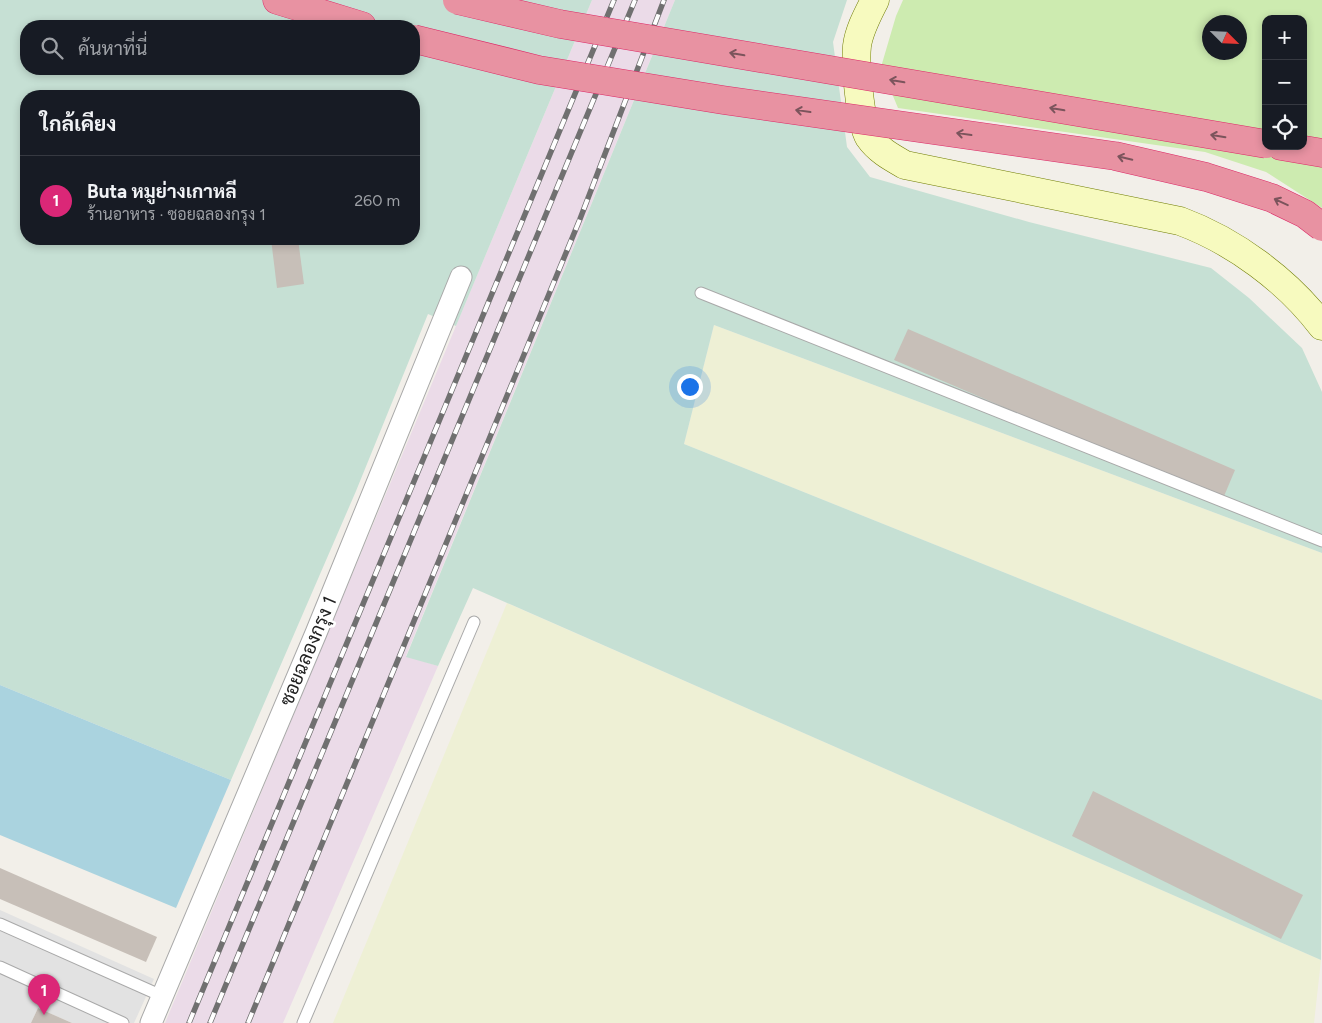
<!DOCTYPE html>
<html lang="th">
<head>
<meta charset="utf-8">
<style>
	body { margin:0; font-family:Figtree,Sarabun,sans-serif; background:#242831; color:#f1f3f6 }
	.controls { position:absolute; right:15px; top:15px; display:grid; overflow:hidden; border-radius:10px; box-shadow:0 2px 8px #0003 }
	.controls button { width:45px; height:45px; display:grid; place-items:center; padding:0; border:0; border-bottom:1px solid #363941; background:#171b24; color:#f1f3f6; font:25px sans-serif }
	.compass { position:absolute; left:1202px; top:15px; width:45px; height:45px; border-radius:50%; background:#171b24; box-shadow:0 2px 8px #0003; rotate:114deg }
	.you { position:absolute; left:689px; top:386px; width:18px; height:18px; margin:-12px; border:4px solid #fff; border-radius:50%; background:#1a73e8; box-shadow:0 0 0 8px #1a73e833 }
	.badge { display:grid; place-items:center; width:32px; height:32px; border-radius:50%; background:#db2777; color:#fff; font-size:16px; font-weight:700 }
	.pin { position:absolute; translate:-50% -41px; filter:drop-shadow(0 1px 2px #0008) }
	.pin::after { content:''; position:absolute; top:26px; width:18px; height:15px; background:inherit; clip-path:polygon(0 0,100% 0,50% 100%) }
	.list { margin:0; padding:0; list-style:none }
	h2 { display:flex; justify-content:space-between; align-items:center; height:65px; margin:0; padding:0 20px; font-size:21px }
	h2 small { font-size:16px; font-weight:400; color:#9ea1a6 }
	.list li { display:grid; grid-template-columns:32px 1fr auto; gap:15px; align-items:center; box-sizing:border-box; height:90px; padding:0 20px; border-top:1px solid #363941 }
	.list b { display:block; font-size:19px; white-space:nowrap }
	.list p { margin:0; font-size:16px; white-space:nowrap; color:#9ea1a6 }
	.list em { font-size:16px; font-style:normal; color:#9ea1a6 }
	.icon { flex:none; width:28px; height:28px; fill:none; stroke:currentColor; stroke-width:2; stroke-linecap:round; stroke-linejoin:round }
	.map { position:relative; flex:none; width:1322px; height:1023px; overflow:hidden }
	.search { position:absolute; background:#171b24; box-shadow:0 2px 8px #0003; left:20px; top:20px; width:400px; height:55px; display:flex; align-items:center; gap:12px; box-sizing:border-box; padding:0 18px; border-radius:20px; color:#9ea1a6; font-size:19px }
	.panel { position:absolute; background:#171b24; box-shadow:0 2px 8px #0003; left:20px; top:90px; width:400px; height:155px; border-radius:20px }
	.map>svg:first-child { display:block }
	.industrial { fill:#ebdbe8 }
	.farmland { fill:#eef0d5 }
	.grass { fill:#cdebb0; fill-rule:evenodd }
	.wetland { fill:#c6e0d4; fill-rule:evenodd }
	.parking { fill:#e2e2e2 }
	.water { fill:#aad3df }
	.building { fill:#c7bfb8 }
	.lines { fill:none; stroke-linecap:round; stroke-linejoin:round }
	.service-casing { stroke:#a9a9a9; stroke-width:13 }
	.minor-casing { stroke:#a9a9a9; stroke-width:23 }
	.secondary-casing { stroke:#707d05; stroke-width:29 }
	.motorway-casing { stroke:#dc2a67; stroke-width:29 }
	.service { stroke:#fff; stroke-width:11 }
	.minor { stroke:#fff; stroke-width:21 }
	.secondary { stroke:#f7fabf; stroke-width:28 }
	.motorway { stroke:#e892a2; stroke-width:28 }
	.rail-casing { stroke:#707070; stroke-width:5.5 }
	.rail { stroke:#fff; stroke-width:4; stroke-dasharray:11; stroke-linecap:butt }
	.motorway-bridge-casing { stroke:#dc2a67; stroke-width:29; stroke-linecap:butt }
	.motorway-bridge { stroke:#e892a2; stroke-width:28 }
	.oneway { stroke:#7b545c }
	.labels { text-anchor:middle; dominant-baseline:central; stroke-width:5; stroke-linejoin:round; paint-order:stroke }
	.street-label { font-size:19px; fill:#222; stroke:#fff }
</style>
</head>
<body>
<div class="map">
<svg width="1322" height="1023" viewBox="0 0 1322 1023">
	<rect width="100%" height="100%" fill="#f2efe9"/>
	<!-- industrial -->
	<path class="industrial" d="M592 0H675L406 656 438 666 283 1023H165Z"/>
	<!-- farmland -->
	<g class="farmland">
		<path d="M714 325 1322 553V700L684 444Z"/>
		<path d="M507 603 1321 960 1314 1023H333Z"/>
	</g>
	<!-- grass -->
	<path class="grass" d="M903 0H1322V208L1266 172 1205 152 898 108 881 67 896 16ZM1266 19H1303V146H1266ZM1210 22H1240V52H1210Z"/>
	<!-- wetland -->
	<g class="wetland">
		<path d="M0 0H592L456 326 428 314 356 491 231 780 0 685ZM26 26H414V69H26ZM26 96H414V239H26Z"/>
		<path d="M675 0H847L833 42 847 147 870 177 1029 222 1211 268 1249 298 1302 348 1322 392V553L714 325 684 444 1322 700 1321 960 473 588 438 666 406 657Z"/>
	</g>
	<!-- parking -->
	<path class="parking" d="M0 910 154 979 134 1023H72L38 1008 31 1023H0Z"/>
	<!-- water -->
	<path class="water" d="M0 685 231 780 176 908 0 835Z"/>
	<!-- building -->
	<g class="building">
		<path d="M279 93V96H265V95Z"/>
		<path d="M271 239H298L304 284 277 288Z"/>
		<path d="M908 329 1235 470 1222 501 894 360Z"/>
		<path d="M1093 791 1303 895 1281 939 1072 836Z"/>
		<path d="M0 868 157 937 146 962 0 899Z"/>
		<path d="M38 1008 72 1023H31Z"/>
	</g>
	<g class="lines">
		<defs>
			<g id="service">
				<path d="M701 293 1322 541"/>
				<path d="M0 924 162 996"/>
				<path d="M0 967 123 1023"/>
				<path d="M303 1023 474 622"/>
			</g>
			<path id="minor" d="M151 1023 316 633 461 277"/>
			<path id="secondary" d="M875 0C868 14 859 30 857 46 855 64 860 122 869 137 878 150 891 157 905 165L1180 221C1234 241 1287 280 1322 326"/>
			<g id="motorway">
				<path d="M277 0 362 26"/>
				<path d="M1281 146 1322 153"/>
			</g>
		</defs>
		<!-- service casing -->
		<use href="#service" class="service-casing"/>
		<!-- minor casing -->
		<use href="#minor" class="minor-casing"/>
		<!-- secondary casing -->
		<use href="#secondary" class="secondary-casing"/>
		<!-- motorway casing -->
		<use href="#motorway" class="motorway-casing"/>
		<!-- service -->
		<use href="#service" class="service"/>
		<!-- minor -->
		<use href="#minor" class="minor"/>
		<!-- secondary -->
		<use href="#secondary" class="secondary"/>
		<!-- motorway -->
		<use href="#motorway" class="motorway"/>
		<defs>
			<g id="rail">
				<path d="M189 1023 614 0"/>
				<path d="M210 1023 635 0"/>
				<path d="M248 1023 580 219 664 0"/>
			</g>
		</defs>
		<!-- rail casing -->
		<use href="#rail" class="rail-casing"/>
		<!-- rail -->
		<use href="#rail" class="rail"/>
		<defs>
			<g id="motorway-bridge">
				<path d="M457 0 560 24 1266 144"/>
				<path d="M414 39 539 70 723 100 1115 156 1206 177 1272 198 1305 214 1322 227"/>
			</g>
		</defs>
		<!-- motorway-bridge casing -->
		<use href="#motorway-bridge" class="motorway-bridge-casing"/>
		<!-- motorway-bridge -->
		<use href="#motorway-bridge" class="motorway-bridge"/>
	</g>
	<!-- one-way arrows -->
	<defs><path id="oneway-shaft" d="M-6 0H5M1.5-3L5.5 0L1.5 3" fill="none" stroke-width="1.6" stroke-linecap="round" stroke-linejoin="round" transform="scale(1.25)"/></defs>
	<g class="oneway">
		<use href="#oneway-shaft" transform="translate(737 54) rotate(-170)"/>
		<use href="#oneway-shaft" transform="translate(897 81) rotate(-170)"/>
		<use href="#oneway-shaft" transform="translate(1057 109) rotate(-170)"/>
		<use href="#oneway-shaft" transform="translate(803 111) rotate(-172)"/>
		<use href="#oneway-shaft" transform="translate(964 134) rotate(-172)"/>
		<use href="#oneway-shaft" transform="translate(1218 136) rotate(-171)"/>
		<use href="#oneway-shaft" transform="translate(1125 158) rotate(-167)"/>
		<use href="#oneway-shaft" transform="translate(1281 202) rotate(-155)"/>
	</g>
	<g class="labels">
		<!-- street labels -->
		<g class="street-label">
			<text transform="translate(308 651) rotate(-67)">ซอยฉลองกรุง 1</text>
		</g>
	</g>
</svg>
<div class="controls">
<button>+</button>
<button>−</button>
<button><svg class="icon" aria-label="locate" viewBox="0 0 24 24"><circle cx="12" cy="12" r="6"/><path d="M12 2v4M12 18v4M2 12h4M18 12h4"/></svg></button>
</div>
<svg class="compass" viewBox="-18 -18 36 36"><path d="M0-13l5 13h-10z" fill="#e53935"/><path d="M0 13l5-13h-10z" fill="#9ea1a6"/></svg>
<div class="you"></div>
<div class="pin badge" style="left:44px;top:1015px">1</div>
<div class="search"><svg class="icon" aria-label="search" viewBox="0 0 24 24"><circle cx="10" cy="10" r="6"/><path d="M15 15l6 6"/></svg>ค้นหาที่นี่</div>
<section class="panel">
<h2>ใกล้เคียง<small></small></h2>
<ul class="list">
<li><span class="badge">1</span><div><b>Buta หมูย่างเกาหลี</b><p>ร้านอาหาร · ซอยฉลองกรุง 1</p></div><em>260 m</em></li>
</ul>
</section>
</div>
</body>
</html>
